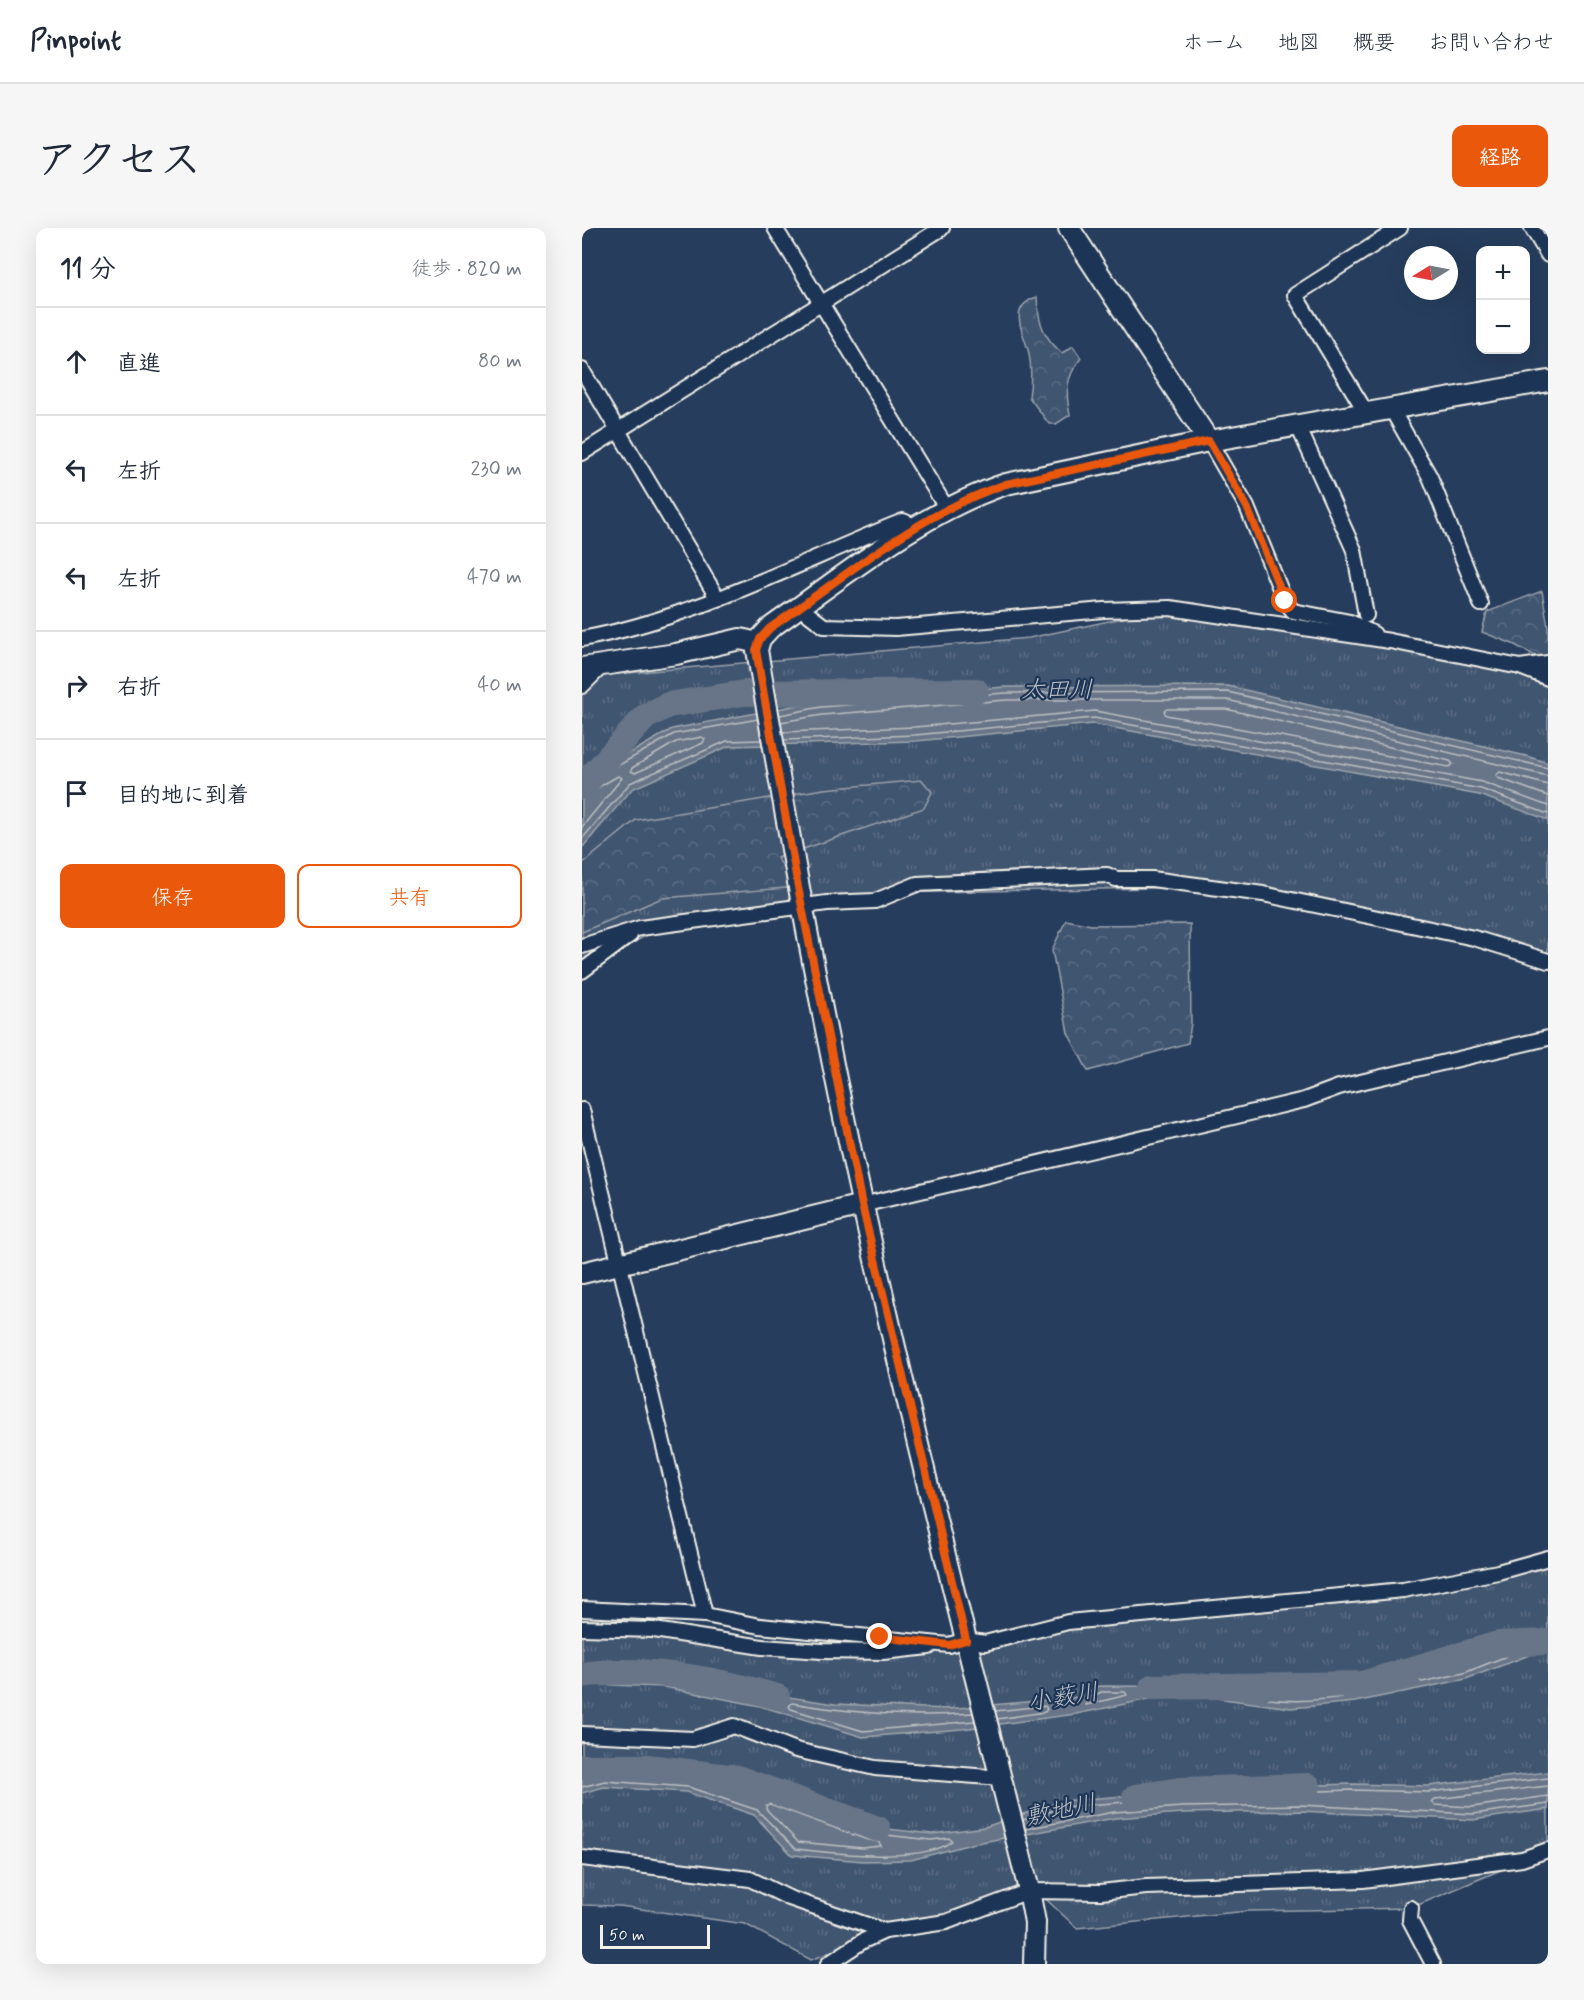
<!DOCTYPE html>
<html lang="ja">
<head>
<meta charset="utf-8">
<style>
	body { margin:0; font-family:Mynerve,"Klee One",sans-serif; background:#f6f6f7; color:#1f2937 }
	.controls { position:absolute; right:18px; top:18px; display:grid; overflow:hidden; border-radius:12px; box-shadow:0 6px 24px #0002 }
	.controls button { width:54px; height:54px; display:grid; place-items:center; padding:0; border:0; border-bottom:2px solid #e0e1e3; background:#fff; color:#1f2937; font:30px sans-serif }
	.compass { position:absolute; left:822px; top:18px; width:54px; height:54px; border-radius:50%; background:#fff; box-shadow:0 6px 24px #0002; rotate:260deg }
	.scale { position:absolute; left:18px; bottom:15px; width:110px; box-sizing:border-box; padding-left:6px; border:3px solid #f4f1e8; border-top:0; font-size:16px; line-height:21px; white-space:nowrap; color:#f4f1e8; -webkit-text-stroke:4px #1d3557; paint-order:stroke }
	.stop { position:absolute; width:18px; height:18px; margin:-14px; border:4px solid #ea580c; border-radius:50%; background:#fff }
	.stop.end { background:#ea580c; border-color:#fff; box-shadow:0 2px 6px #0008 }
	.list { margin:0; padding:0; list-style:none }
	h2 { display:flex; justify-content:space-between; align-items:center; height:78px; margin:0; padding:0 24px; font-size:26px }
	h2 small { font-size:20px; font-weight:400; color:#747a83 }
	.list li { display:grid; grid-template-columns:39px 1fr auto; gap:18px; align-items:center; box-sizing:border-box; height:108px; padding:0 24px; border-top:2px solid #e0e1e3 }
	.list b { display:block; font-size:22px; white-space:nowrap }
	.list em { font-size:20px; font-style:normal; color:#747a83 }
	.actions { display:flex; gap:12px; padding:18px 24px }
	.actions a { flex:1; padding:14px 0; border:2px solid #ea580c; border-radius:12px; text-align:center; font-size:21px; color:#ea580c }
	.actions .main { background:#ea580c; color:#fff }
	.icon { flex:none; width:33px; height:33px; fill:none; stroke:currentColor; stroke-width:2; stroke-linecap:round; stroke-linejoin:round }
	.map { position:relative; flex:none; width:966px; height:1736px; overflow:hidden; border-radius:12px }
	header { display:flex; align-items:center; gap:36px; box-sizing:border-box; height:84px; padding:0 30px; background:#fff; border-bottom:2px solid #e0e1e3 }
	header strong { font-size:28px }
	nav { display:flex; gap:33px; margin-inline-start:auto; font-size:21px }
	.intro { display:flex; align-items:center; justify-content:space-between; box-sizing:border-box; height:144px; padding:0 36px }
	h1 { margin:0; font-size:42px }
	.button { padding:15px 27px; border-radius:12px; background:#ea580c; color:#fff; font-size:21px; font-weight:700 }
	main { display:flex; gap:36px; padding:0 36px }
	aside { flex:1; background:#fff; border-radius:12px; box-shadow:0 6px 24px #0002 }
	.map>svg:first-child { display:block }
	.grass { fill:url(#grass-tufts); stroke:#9aa2ac; stroke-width:1.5 }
	.forest { fill:url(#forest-crowns); stroke:#9aa2ac; stroke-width:1.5 }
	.water { fill:#677588; stroke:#9fa7ae; stroke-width:1.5 }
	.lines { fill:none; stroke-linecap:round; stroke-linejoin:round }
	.shore { stroke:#bcbfc2; stroke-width:1.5 }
	.stream { stroke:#9fa7ae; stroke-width:4.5 }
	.river { stroke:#677588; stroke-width:26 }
	.street-casing { stroke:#f4f1e8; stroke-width:18 }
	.secondary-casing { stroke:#f4f1e8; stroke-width:24 }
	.street { stroke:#1d3557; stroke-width:14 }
	.secondary { stroke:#1d3557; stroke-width:20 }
	.route { stroke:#ea580c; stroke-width:8 }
	.labels { text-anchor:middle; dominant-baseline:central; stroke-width:4.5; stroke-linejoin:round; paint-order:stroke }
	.water-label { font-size:24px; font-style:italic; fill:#bcbfc2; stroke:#1d3557 }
</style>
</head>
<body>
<header>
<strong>Pinpoint</strong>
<nav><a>ホーム</a><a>地図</a><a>概要</a><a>お問い合わせ</a></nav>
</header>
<div class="intro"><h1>アクセス</h1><a class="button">経路</a></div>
<main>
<aside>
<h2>11 分<small>徒歩 · 820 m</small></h2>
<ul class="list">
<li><svg class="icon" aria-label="ahead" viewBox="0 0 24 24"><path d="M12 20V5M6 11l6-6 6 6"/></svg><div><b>直進</b></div><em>80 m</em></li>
<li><svg class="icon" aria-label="left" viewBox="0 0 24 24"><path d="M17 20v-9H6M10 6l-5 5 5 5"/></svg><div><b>左折</b></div><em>230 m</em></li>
<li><svg class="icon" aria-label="left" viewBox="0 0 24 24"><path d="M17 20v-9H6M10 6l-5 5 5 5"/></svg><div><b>左折</b></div><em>470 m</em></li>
<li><svg class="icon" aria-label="right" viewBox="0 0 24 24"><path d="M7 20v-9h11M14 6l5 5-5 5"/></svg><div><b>右折</b></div><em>40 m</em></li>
<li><svg class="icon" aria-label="arrive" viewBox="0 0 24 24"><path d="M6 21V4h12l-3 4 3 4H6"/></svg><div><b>目的地に到着</b></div></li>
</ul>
<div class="actions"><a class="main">保存</a><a>共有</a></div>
</aside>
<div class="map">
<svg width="966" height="1736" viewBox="0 0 966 1736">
	<defs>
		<pattern id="grass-tufts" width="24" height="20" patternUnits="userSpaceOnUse" patternTransform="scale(1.5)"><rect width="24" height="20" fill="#40546f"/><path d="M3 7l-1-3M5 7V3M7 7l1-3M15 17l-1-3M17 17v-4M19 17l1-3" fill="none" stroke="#5c6d84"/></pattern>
		<pattern id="forest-crowns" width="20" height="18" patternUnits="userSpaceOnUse" patternTransform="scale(1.5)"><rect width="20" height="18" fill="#40546f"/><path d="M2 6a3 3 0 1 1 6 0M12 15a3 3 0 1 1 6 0" fill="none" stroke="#5c6d84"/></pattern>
	</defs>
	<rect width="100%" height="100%" fill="#263d5d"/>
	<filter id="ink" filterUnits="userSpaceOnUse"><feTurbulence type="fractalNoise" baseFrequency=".0167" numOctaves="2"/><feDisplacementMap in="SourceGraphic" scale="12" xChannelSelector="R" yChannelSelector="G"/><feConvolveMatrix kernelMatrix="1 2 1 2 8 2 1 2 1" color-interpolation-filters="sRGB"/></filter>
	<g filter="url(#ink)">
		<!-- grass -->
		<g class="grass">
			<path d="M588 380 966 446V732L626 659 299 665 293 673 79 699 0 744V449L447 410Z"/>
			<path d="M966 1331V1622L829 1680 666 1683 495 1700 455 1663H447L303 1703 229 1732 163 1696 38 1678 0 1677V1403L68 1402 219 1422 384 1412 802 1364Z"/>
		</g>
		<!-- forest -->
		<g class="forest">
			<path d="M455 69C456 94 461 109 480 125L491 118 499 130C484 149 483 164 488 187L474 196H467L447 169C449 155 450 141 447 126 443 105 423 80 455 69Z"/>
			<path d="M960 363 966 399V435L931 416 900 404 905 384Z"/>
			<path d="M340 552 350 564 342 580 195 630 216 659 80 670 0 704V636L54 592 242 561Z"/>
			<path d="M484 692 509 697 608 696 609 795 606 815 506 843 486 805 470 722Z"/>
		</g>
		<!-- water -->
		<g class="water">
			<path d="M646 458 944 528 966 535V592L897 567 511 496 334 513 147 518 50 561 0 620V553L90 501 238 473 423 459Z"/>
			<path d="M956 1403H966V1420L884 1451 773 1474 709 1480 597 1465 494 1486 380 1501 281 1509 178 1478 82 1459 0 1456V1442L46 1445 253 1476 365 1481 498 1469 517 1458 717 1459 823 1447Z"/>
			<path d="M90 1537 170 1555 288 1599 350 1606 403 1599 480 1573 641 1560 770 1556 846 1558 966 1544V1581L891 1592 718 1583 601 1585 533 1590 389 1616 329 1632 281 1633 210 1627 172 1587 104 1564 22 1559 0 1565V1539Z"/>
		</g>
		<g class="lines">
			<!-- shore -->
			<g class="shore">
				<path d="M585 481H644L868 533 871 536 867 539 584 487 582 483Z"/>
				<path d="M198 487 239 479 423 465 646 464 966 540"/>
				<path d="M199 494 240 487 424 472H645L966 548"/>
				<path d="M201 504 333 499 513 483 900 554 966 578"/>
				<path d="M120 509 123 511 121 515 53 545 49 543 50 540 94 514Z"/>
				<path d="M202 512 333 507 512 490 899 561 966 586"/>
				<path d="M966 557 918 544 914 547 916 550 966 568"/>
				<path d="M0 558 92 506 176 491"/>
				<path d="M0 565 8 564 36 548 40 550 0 599"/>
				<path d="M0 611 48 555 145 513 179 512"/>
				<path d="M957 1409 961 1411 960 1414 882 1445 840 1454 837 1452 839 1448Z"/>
				<path d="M805 1455 808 1458 806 1461C767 1469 726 1476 687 1471L685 1468 688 1465H717Z"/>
				<path d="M519 1464H543L545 1467 504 1477V1472Z"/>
				<path d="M413 1483 463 1478 465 1481 463 1484 415 1491"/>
				<path d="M391 1485C331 1490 269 1485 210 1475L207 1478 209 1481 281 1503 393 1493"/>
				<path d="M0 1545 90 1543 168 1561 286 1605 349 1612 367 1610 370 1613C342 1636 249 1625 214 1621L175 1582 106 1559 23 1553 0 1559"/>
				<path d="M966 1558 853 1571 850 1574 853 1577 890 1579 966 1568"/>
				<path d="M188 1576 283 1611 297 1614 299 1618 281 1620 216 1614 184 1581V1577Z"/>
				<path d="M441 1592 482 1579 641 1566 770 1562 847 1564 966 1550"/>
				<path d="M443 1601 532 1584 600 1579 718 1577 891 1586 966 1576"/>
			</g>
			<!-- stream -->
			<path class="stream" d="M963 1736 966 1734"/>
			<!-- river -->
			<g class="river">
				<path d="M0 559 63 489 86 477 162 465 394 463"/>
				<path d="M0 1447C63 1438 134 1451 195 1469"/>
				<path d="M570 1459 780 1456 916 1416 966 1414"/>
				<path d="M0 1539H66L155 1550 296 1601"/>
				<path d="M553 1569 598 1562 726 1558"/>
			</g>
			<defs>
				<g id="street">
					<path d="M193 0 365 281"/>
					<path d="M950 0 966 27"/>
					<path d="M0 142 136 371"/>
					<path d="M810 182 848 249 899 376"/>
					<path d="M785 186 713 67 818 0"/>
					<path d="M716 198 772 322 784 387"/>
					<path d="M627 213 665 279 703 373 711 383 768 394 792 406"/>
					<path d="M0 225 360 0"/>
					<path d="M217 379 242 398 314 400 522 382 588 380 808 413 938 439 966 450"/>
					<path d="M0 411C113 390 215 335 321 293L335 299"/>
					<path d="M938 439 966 435"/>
					<path d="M0 458 19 439"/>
					<path d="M0 718 58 700 245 675 293 673 335 656 525 647 534 651H570L681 666 892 710 966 733"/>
					<path d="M0 743 48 707"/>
					<path d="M0 882 123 1387"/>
					<path d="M280 977 722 872 757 859 966 810"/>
					<path d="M0 1381 123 1387 178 1398 367 1417 384 1412 403 1415 486 1394 821 1362 916 1344 966 1330"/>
					<path d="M0 1400 72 1402 180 1419 240 1423 301 1424 347 1419"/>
					<path d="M0 1506 111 1511 152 1498 214 1522 293 1540 419 1550"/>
					<path d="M0 1630 168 1651 207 1670 303 1703"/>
					<path d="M829 1680 828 1692 851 1736"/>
					<path d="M246 1736 281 1713 303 1703 364 1694 447 1663 519 1664 564 1659 781 1652 940 1631 966 1622"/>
				</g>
				<g id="secondary">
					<path d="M487 0 627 213"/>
					<path d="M0 440 94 426 158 411 176 415"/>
					<path d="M0 1045 280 977"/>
					<path d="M452 1736 453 1694 446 1658C389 1432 331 1206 281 978 240 794 207 608 175 422L178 411 188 400C261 349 339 284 424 256L627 213 966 153"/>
				</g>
			</defs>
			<!-- street casing -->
			<use href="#street" class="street-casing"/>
			<!-- secondary casing -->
			<use href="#secondary" class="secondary-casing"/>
			<!-- street -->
			<use href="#street" class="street"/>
			<!-- secondary -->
			<use href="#secondary" class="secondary"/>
		</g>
	</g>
	<g class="lines" filter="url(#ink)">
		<!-- route -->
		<path class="route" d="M298 1409 367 1417 384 1412 280 977 216 659 174 422 178 411 188 400C262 349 339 284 424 256L627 213 665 279 703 373"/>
	</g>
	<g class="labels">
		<!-- water labels -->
		<g class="water-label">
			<text x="475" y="462">太田川</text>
			<text transform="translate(481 1470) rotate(-9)">小薮川</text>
			<text transform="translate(479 1583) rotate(-12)">敷地川</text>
		</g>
	</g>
</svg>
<div class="controls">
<button>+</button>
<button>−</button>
</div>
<svg class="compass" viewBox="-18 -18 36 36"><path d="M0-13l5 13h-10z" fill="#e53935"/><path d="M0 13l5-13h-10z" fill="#747a83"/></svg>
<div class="scale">50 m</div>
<div class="stop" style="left:703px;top:373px"></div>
<div class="stop end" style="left:298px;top:1409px"></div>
</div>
</main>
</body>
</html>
